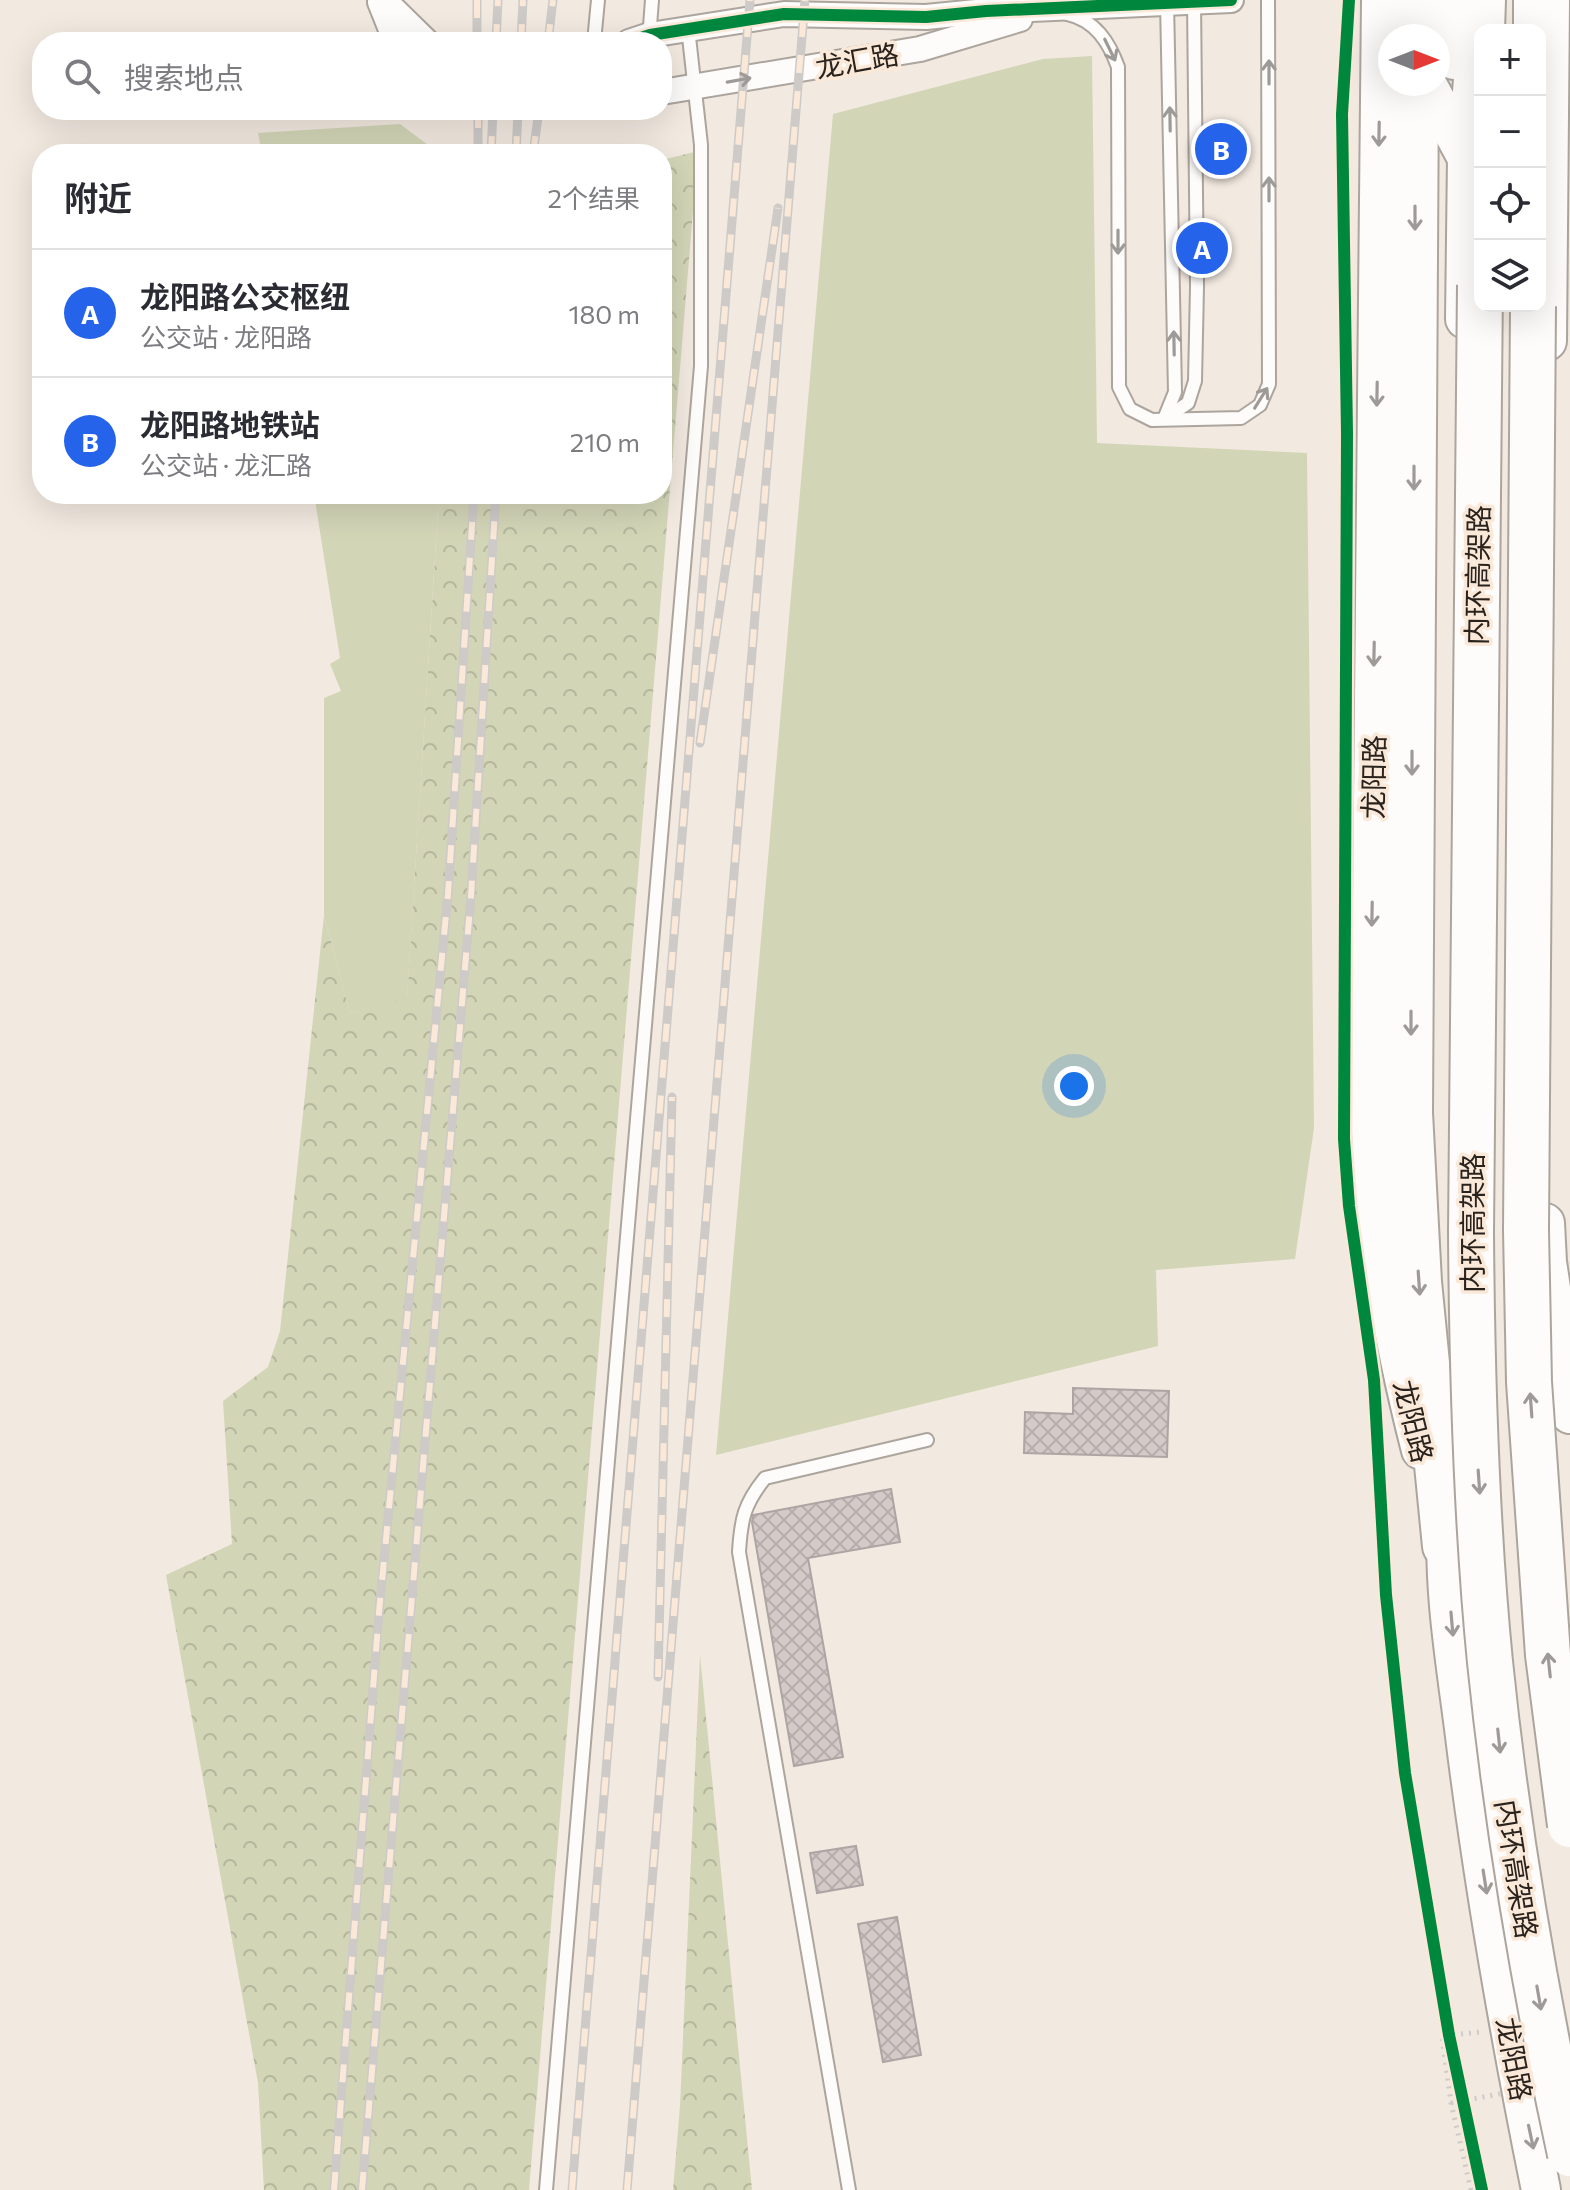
<!DOCTYPE html>
<html lang="zh">
<head>
<meta charset="utf-8">
<style>
	body { margin:0; font-family:Commissioner,"Noto Sans SC",sans-serif; background:#f2f2f3; color:#2b2b33 }
	.controls { position:absolute; right:24px; top:24px; display:grid; overflow:hidden; border-radius:16px; box-shadow:0 8px 32px #0002 }
	.controls button { width:72px; height:72px; display:grid; place-items:center; padding:0; border:0; border-bottom:2px solid #e1e1e2; background:#fff; color:#2b2b33; font:40px sans-serif }
	.compass { position:absolute; left:1378px; top:24px; width:72px; height:72px; border-radius:50%; background:#fff; box-shadow:0 8px 32px #0002; rotate:90deg }
	.you { position:absolute; left:1074px; top:1086px; width:28px; height:28px; margin:-20px; border:6px solid #fff; border-radius:50%; background:#1a73e8; box-shadow:0 0 0 12px #1a73e833 }
	.badge { display:grid; place-items:center; width:52px; height:52px; border-radius:50%; background:#2563eb; color:#fff; font-size:26px; font-weight:700 }
	.pin { position:absolute; translate:-50% -50%; border:4px solid #fff; box-shadow:0 2px 8px #0006 }
	.list { margin:0; padding:0; list-style:none }
	h2 { display:flex; justify-content:space-between; align-items:center; height:104px; margin:0; padding:0 32px; font-size:34px }
	h2 small { font-size:26px; font-weight:400; color:#7c7c81 }
	.list li { display:grid; grid-template-columns:52px 1fr auto; gap:24px; align-items:center; box-sizing:border-box; height:128px; padding:0 32px; border-top:2px solid #e1e1e2 }
	.list b { display:block; font-size:30px; white-space:nowrap }
	.list p { margin:0; font-size:26px; white-space:nowrap; color:#7c7c81 }
	.list em { font-size:26px; font-style:normal; color:#7c7c81 }
	.icon { flex:none; width:44px; height:44px; fill:none; stroke:currentColor; stroke-width:2; stroke-linecap:round; stroke-linejoin:round }
	.map { position:relative; flex:none; width:1570px; height:2190px; overflow:hidden }
	.search { position:absolute; background:#fff; box-shadow:0 8px 32px #0002; left:32px; top:32px; width:640px; height:88px; display:flex; align-items:center; gap:20px; box-sizing:border-box; padding:0 28px; border-radius:32px; color:#7c7c81; font-size:30px }
	.panel { position:absolute; background:#fff; box-shadow:0 8px 32px #0002; left:32px; top:144px; width:640px; height:360px; border-radius:32px }
	.map>svg:first-child { display:block }
	.forest { fill:url(#forest-crowns) }
	.park { fill:#d3d5b7 }
	.building { fill:url(#building-cross-hatch); stroke:#ada5a3; stroke-width:2 }
	.lines { fill:none; stroke-linecap:round; stroke-linejoin:round }
	.lane-casing { stroke:#aca59e; stroke-width:16 }
	.street-casing { stroke:#aca59e; stroke-width:28 }
	.primary-casing { stroke:#aca59e; stroke-width:42 }
	.highway-casing { stroke:#aca59e; stroke-width:48 }
	.path { stroke:#cecbc8; stroke-width:5; stroke-dasharray:2 6; stroke-linecap:butt }
	.lane { stroke:#fdfcfa; stroke-width:12 }
	.street { stroke:#fdfcfa; stroke-width:24 }
	.primary { stroke:#fdfcfa; stroke-width:38 }
	.highway { stroke:#fdfcfa; stroke-width:44 }
	.rail-casing { stroke:#cdcac8; stroke-width:9 }
	.rail { stroke:#fae8d8; stroke-width:6; stroke-dasharray:18; stroke-linecap:butt }
	.highway-bridge-casing { stroke:#aca59e; stroke-width:48; stroke-linecap:butt }
	.path-bridge { stroke:#cecbc8; stroke-width:5; stroke-dasharray:2 6; stroke-linecap:butt }
	.highway-bridge { stroke:#fdfcfa; stroke-width:44 }
	.cycleway-casing { stroke:#fae8d8; stroke-width:17 }
	.cycleway { stroke:#00873e; stroke-width:12 }
	.oneway { stroke:#9e9a97 }
	.labels { text-anchor:middle; dominant-baseline:central; stroke-width:7; stroke-linejoin:round; paint-order:stroke }
	.street-label { font-size:28px; fill:#2a231d; stroke:#fae8d8 }
</style>
</head>
<body>
<div class="map">
<svg width="1570" height="2190" viewBox="0 0 1570 2190">
	<defs>
		<pattern id="forest-crowns" width="20" height="18" patternUnits="userSpaceOnUse" patternTransform="scale(2)"><rect width="20" height="18" fill="#d3d5b7"/><path d="M2 6a3 3 0 1 1 6 0M12 15a3 3 0 1 1 6 0" fill="none" stroke="#b5b79d"/></pattern>
		<pattern id="building-cross-hatch" width="8" height="8" patternUnits="userSpaceOnUse" patternTransform="scale(2)"><rect width="8" height="8" fill="#d4cbc9"/><path d="M0 0l8 8M0 8l8-8" fill="none" stroke="#b6aeac"/></pattern>
	</defs>
	<rect width="100%" height="100%" fill="#f2e9e0"/>
	<!-- forest -->
	<g class="forest">
		<path d="M698 151 529 2190H264L258 2083 166 1575 232 1544 223 1401 268 1367 280 1331 324 915 350 1013 407 998 439 494H662V160Z"/>
		<path d="M700 1655 752 2190H673L680 2106Z"/>
	</g>
	<!-- park -->
	<g class="park">
		<path d="M1092 56 1097 443 1307 453 1314 1128 1295 1259 1156 1270 1158 1346 716 1455 833 114 1043 59Z"/>
		<path d="M400 124 432 148 433 154H262L258 133Z"/>
		<path d="M314 494H439L407 999 350 1013 324 915V698L341 691 330 664 340 658Z"/>
	</g>
	<!-- building -->
	<g class="building">
		<path d="M1073 1388 1169 1391 1167 1457 1024 1453 1025 1412 1073 1414Z"/>
		<path d="M891 1489 900 1542 808 1558 843 1757 794 1766 752 1522 753 1515Z"/>
		<path d="M856 1846 863 1885 817 1893 810 1853Z"/>
		<path d="M897 1917 921 2055 883 2062 858 1924Z"/>
	</g>
	<g class="lines">
		<defs>
			<g id="lane">
				<path d="M1067 14C1095 20 1109 42 1118 67L1119 387 1130 409 1152 420 1241 418 1260 405 1269 384 1268 0"/>
				<path d="M649 39 652 0"/>
				<path d="M594 42 598 0"/>
				<path d="M1164 419 1188 403 1195 381 1197 287 1194 1"/>
				<path d="M1164 419 1175 392 1167 2"/>
				<path d="M546 2190 701 366V145L688 28"/>
				<path d="M849 2190 739 1552C741 1519 744 1504 765 1478L927 1440"/>
			</g>
			<g id="street">
				<path d="M384 0 427 42"/>
				<path d="M380 2 396 42"/>
				<path d="M629 42 650 35 784 14 926 17 986 11 1231 0"/>
				<path d="M662 92 920 49 1020 19"/>
			</g>
			<g id="primary">
				<path d="M1381 0 1370 1101C1372 1222 1391 1333 1421 1450"/>
				<path d="M1447 0 1454 60"/>
				<path d="M1427 84 1467 158"/>
				<path d="M1465 319 1467 158 1473 79 1475 0"/>
				<path d="M1547 341 1550 0"/>
				<path d="M1545 1223 1547 1262 1570 1414"/>
				<path d="M1447 1516C1443 1587 1455 1659 1464 1728 1483 1884 1510 2037 1541 2190"/>
			</g>
			<g id="highway">
				<path d="M1482 30 1483 0"/>
				<path d="M1536 30V0"/>
				<path d="M1418 36 1420 0"/>
				<path d="M1416 84 1410 1113 1419 1282 1445 1546"/>
			</g>
		</defs>
		<!-- lane casing -->
		<use href="#lane" class="lane-casing"/>
		<!-- street casing -->
		<use href="#street" class="street-casing"/>
		<!-- primary casing -->
		<use href="#primary" class="primary-casing"/>
		<!-- highway casing -->
		<use href="#highway" class="highway-casing"/>
		<!-- path -->
		<path class="path" d="M1471 2190 1451 2103 1442 2036 1480 2032"/>
		<!-- lane -->
		<use href="#lane" class="lane"/>
		<!-- street -->
		<use href="#street" class="street"/>
		<!-- primary -->
		<use href="#primary" class="primary"/>
		<!-- highway -->
		<use href="#highway" class="highway"/>
		<defs>
			<g id="rail">
				<path d="M477 0V42"/>
				<path d="M496 42 498 0"/>
				<path d="M521 42 523 0"/>
				<path d="M548 42 553 0"/>
				<path d="M478 110V154"/>
				<path d="M491 154 493 110"/>
				<path d="M516 154 518 110"/>
				<path d="M533 154 539 110"/>
				<path d="M700 743 778 208"/>
				<path d="M658 1677 672 1097"/>
				<path d="M334 2190 379 1612 448 894 474 494"/>
				<path d="M362 2190 471 896 496 494"/>
				<path d="M572 2190 750 0"/>
				<path d="M627 2190 805 0"/>
			</g>
		</defs>
		<!-- rail casing -->
		<use href="#rail" class="rail-casing"/>
		<!-- rail -->
		<use href="#rail" class="rail"/>
		<defs>
			<g id="highway-bridge">
				<path d="M1480 285 1471 1232C1472 1375 1476 1520 1490 1662 1507 1828 1535 1992 1570 2154"/>
				<path d="M1533 306 1526 1230 1529 1382 1548 1655 1570 1825"/>
			</g>
		</defs>
		<!-- highway-bridge casing -->
		<use href="#highway-bridge" class="highway-bridge-casing"/>
		<!-- path-bridge -->
		<path class="path-bridge" d="M1451 2103 1521 2090"/>
		<!-- highway-bridge -->
		<use href="#highway-bridge" class="highway-bridge"/>
		<defs>
			<g id="cycleway">
				<path d="M1349 0 1342 114 1347 433 1344 1139 1349 1206 1374 1380 1386 1595 1405 1773 1449 2035 1482 2190"/>
				<path d="M629 42 650 35 784 14 926 17 986 11 1231 0"/>
			</g>
		</defs>
		<!-- cycleway casing -->
		<use href="#cycleway" class="cycleway-casing"/>
		<!-- cycleway -->
		<use href="#cycleway" class="cycleway"/>
	</g>
	<!-- one-way arrows -->
	<defs><path id="oneway-shaft" d="M-6 0H5M1.5-3L5.5 0L1.5 3" fill="none" stroke-width="1.6" stroke-linecap="round" stroke-linejoin="round" transform="scale(2)"/></defs>
	<g class="oneway">
		<use href="#oneway-shaft" transform="translate(1110 50) rotate(64)"/>
		<use href="#oneway-shaft" transform="translate(1269 72) rotate(-90)"/>
		<use href="#oneway-shaft" transform="translate(739 80) rotate(-10)"/>
		<use href="#oneway-shaft" transform="translate(1170 119) rotate(-91)"/>
		<use href="#oneway-shaft" transform="translate(1379 134) rotate(91)"/>
		<use href="#oneway-shaft" transform="translate(1269 189) rotate(-90)"/>
		<use href="#oneway-shaft" transform="translate(1415 218) rotate(90)"/>
		<use href="#oneway-shaft" transform="translate(1118 242) rotate(90)"/>
		<use href="#oneway-shaft" transform="translate(1174 343) rotate(-91)"/>
		<use href="#oneway-shaft" transform="translate(1377 394) rotate(91)"/>
		<use href="#oneway-shaft" transform="translate(1261 398) rotate(-58)"/>
		<use href="#oneway-shaft" transform="translate(1414 478) rotate(90)"/>
		<use href="#oneway-shaft" transform="translate(1374 654) rotate(91)"/>
		<use href="#oneway-shaft" transform="translate(1412 763) rotate(90)"/>
		<use href="#oneway-shaft" transform="translate(1372 914) rotate(91)"/>
		<use href="#oneway-shaft" transform="translate(1411 1023) rotate(90)"/>
		<use href="#oneway-shaft" transform="translate(1419 1283) rotate(86)"/>
		<use href="#oneway-shaft" transform="translate(1531 1405) rotate(-94)"/>
		<use href="#oneway-shaft" transform="translate(1479 1482) rotate(86)"/>
		<use href="#oneway-shaft" transform="translate(1452 1624) rotate(85)"/>
		<use href="#oneway-shaft" transform="translate(1549 1665) rotate(-96)"/>
		<use href="#oneway-shaft" transform="translate(1499 1741) rotate(84)"/>
		<use href="#oneway-shaft" transform="translate(1485 1882) rotate(81)"/>
		<use href="#oneway-shaft" transform="translate(1539 1998) rotate(80)"/>
		<use href="#oneway-shaft" transform="translate(1531 2137) rotate(78)"/>
	</g>
	<g class="labels">
		<!-- street labels -->
		<g class="street-label">
			<text transform="translate(857 60) rotate(-10)">龙汇路</text>
			<text transform="translate(1477 575) rotate(-89)">内环高架路</text>
			<text transform="translate(1373 777) rotate(-89)">龙阳路</text>
			<text transform="translate(1472 1223) rotate(-90)">内环高架路</text>
			<text transform="translate(1414 1421) rotate(76)">龙阳路</text>
			<text transform="translate(1517 1869) rotate(81)">内环高架路</text>
			<text transform="translate(1515 2059) rotate(79)">龙阳路</text>
		</g>
	</g>
</svg>
<div class="controls">
<button>+</button>
<button>−</button>
<button><svg class="icon" aria-label="locate" viewBox="0 0 24 24"><circle cx="12" cy="12" r="6"/><path d="M12 2v4M12 18v4M2 12h4M18 12h4"/></svg></button>
<button><svg class="icon" aria-label="layers" viewBox="0 0 24 24"><path d="M12 4l9 5-9 5-9-5zM3 14l9 5 9-5"/></svg></button>
</div>
<svg class="compass" viewBox="-18 -18 36 36"><path d="M0-13l5 13h-10z" fill="#e53935"/><path d="M0 13l5-13h-10z" fill="#7c7c81"/></svg>
<div class="you"></div>
<div class="pin badge" style="left:1202px;top:248px">A</div>
<div class="pin badge" style="left:1221px;top:149px">B</div>
<div class="search"><svg class="icon" aria-label="search" viewBox="0 0 24 24"><circle cx="10" cy="10" r="6"/><path d="M15 15l6 6"/></svg>搜索地点</div>
<section class="panel">
<h2>附近<small>2个结果</small></h2>
<ul class="list">
<li><span class="badge">A</span><div><b>龙阳路公交枢纽</b><p>公交站 · 龙阳路</p></div><em>180 m</em></li>
<li><span class="badge">B</span><div><b>龙阳路地铁站</b><p>公交站 · 龙汇路</p></div><em>210 m</em></li>
</ul>
</section>
</div>
</body>
</html>
